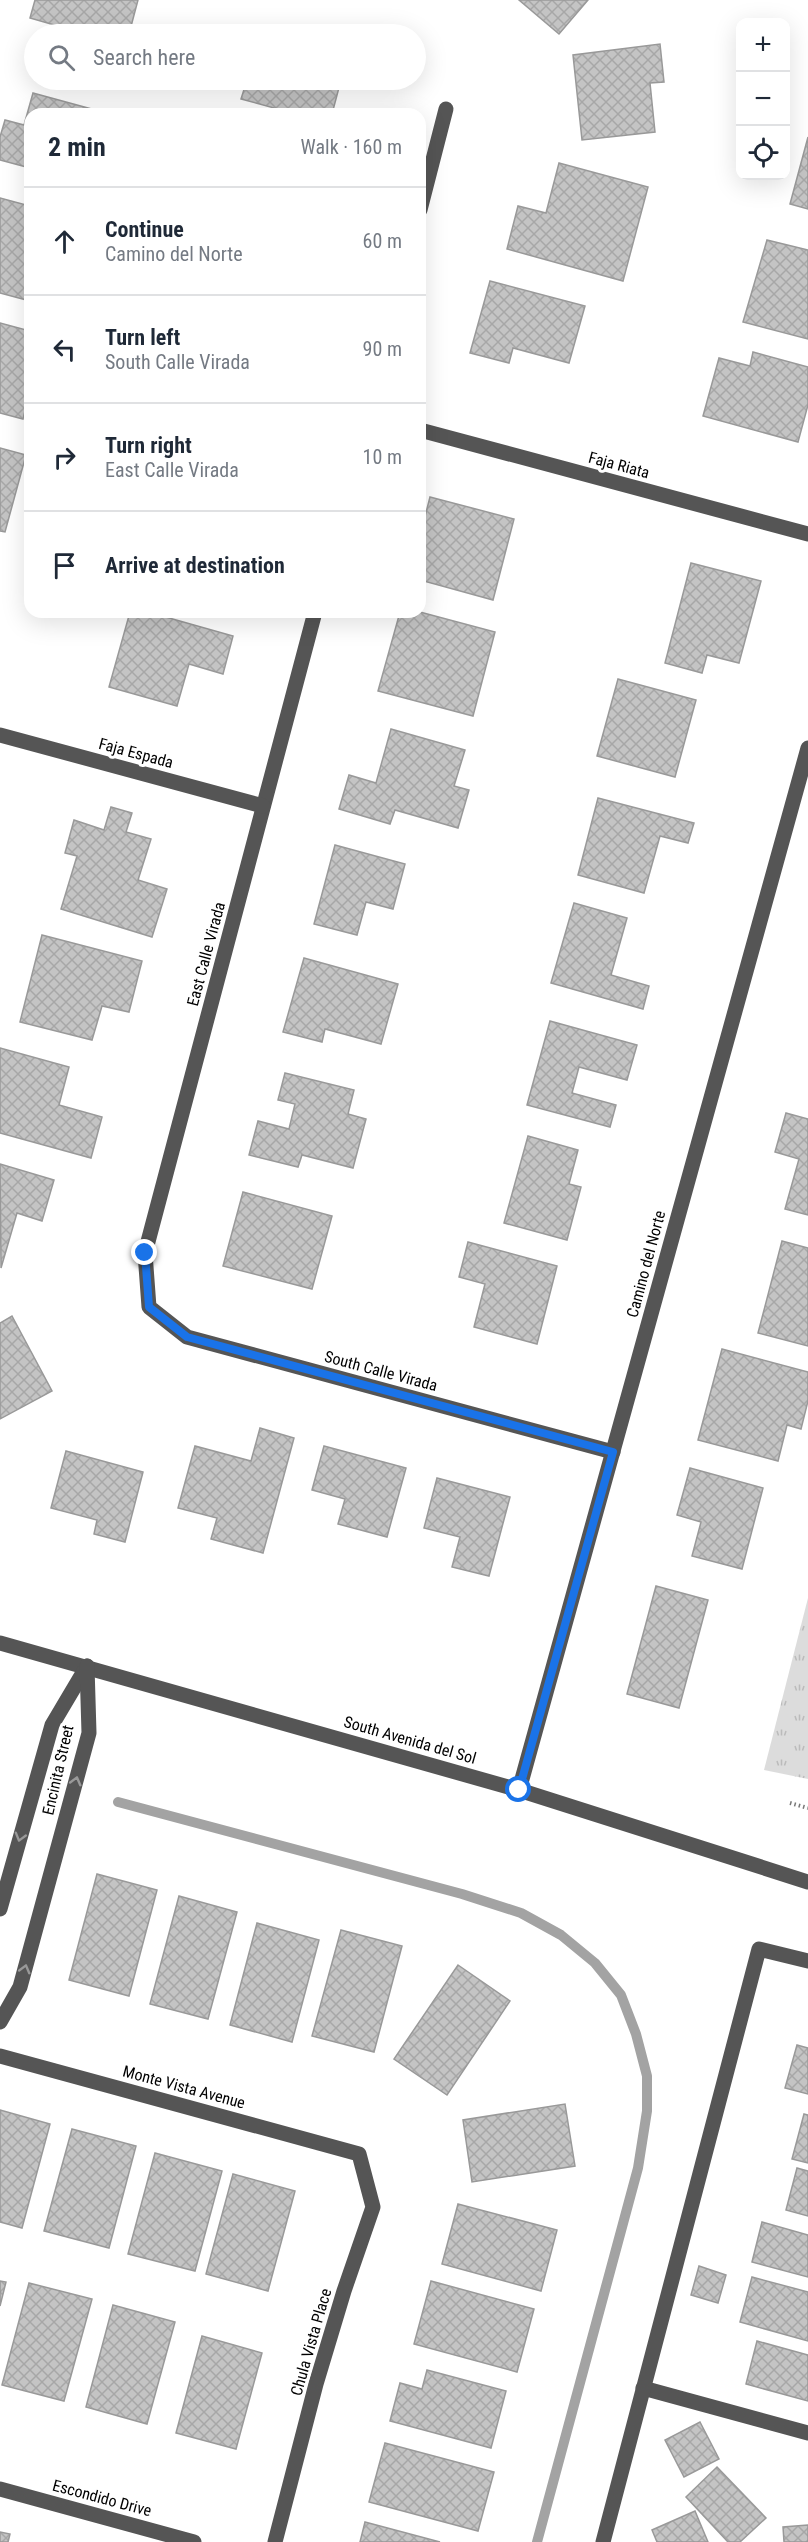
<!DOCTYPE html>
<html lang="en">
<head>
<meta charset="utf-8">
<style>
	body { margin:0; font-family:"Roboto Condensed",sans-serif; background:#f6f6f7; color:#1f2937 }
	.controls { position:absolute; right:18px; top:18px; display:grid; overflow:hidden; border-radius:12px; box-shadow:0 6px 24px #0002 }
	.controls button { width:54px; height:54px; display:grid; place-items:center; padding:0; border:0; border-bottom:2px solid #e0e1e3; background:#fff; color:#1f2937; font:30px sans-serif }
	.stop { position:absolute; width:18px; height:18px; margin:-14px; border:4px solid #1a73e8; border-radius:50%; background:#fff }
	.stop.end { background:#1a73e8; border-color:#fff; box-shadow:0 2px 6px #0008 }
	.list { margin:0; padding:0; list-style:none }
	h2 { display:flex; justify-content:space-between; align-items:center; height:78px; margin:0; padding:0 24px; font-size:26px }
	h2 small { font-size:20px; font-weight:400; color:#747a83 }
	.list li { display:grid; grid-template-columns:39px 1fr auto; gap:18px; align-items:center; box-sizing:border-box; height:108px; padding:0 24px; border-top:2px solid #e0e1e3 }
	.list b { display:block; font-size:22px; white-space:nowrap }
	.list p { margin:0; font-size:20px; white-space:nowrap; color:#747a83 }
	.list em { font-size:20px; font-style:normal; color:#747a83 }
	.icon { flex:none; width:33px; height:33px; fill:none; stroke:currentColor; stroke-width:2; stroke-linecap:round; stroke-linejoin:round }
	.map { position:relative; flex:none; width:808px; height:2542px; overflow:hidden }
	.search { position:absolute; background:#fff; box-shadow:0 6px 24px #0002; left:24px; top:24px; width:402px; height:66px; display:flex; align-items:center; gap:15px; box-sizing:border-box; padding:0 21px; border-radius:33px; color:#747a83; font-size:22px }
	.panel { position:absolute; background:#fff; box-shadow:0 6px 24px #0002; left:24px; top:108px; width:402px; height:510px; border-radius:18px }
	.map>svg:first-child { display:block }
	.grass { fill:url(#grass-tufts) }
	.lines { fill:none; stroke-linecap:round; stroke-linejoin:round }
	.stream { stroke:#a3a3a3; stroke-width:10 }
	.building { fill:url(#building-cross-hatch); stroke:#999; stroke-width:1.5 }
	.path { stroke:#777; stroke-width:4; stroke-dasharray:1.5 3; stroke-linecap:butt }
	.minor { stroke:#555; stroke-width:15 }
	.oneway { stroke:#999 }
	.route { stroke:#1a73e8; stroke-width:8 }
	.labels { text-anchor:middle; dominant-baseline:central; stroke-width:6; stroke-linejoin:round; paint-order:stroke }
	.street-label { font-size:16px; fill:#000; stroke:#fff }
</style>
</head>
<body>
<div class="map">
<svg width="808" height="2542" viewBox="0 0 808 2542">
	<defs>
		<pattern id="grass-tufts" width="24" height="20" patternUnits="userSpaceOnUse" patternTransform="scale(1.5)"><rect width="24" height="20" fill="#dcdcdc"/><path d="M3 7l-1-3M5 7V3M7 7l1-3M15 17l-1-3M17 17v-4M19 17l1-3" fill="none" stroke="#bbb"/></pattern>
		<pattern id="building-cross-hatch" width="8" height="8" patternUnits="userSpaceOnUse" patternTransform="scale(1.5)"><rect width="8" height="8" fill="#c4c4c4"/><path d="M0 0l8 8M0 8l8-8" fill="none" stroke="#a7a7a7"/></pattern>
	</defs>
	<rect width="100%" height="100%" fill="#fff"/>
	<!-- grass -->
	<path class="grass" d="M808 1598V1779L764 1770Z"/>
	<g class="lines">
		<!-- stream -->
		<path class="stream" d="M118 1802 462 1894 521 1913 561 1935 595 1963 621 1995 636 2034 647 2076V2111L638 2168 537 2542"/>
	</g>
	<!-- building -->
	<g class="building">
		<path d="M35 0H138L129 34H56L58 26 30 18Z"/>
		<path d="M519 0H588L559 34Z"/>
		<path d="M261 26 294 34H259Z"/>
		<path d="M660 44 664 82 650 83 655 132 582 140 573 55Z"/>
		<path d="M247 80H341L332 114H296L241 99Z"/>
		<path d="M33 93 110 114H30V168L0 160V137L5 120 24 125Z"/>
		<path d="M808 137V209L790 204Z"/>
		<path d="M559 163 648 187 623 281 507 249 518 206 546 213Z"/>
		<path d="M0 198 30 206V301L0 293Z"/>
		<path d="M767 240 808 250V339L743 322Z"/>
		<path d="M490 281 585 306 569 363 513 348 509 363 470 353Z"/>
		<path d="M0 323 30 331V391L23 419 0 413Z"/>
		<path d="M753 352 808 367V405L798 442 703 416 719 358 750 366Z"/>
		<path d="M0 448 26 455 5 532 0 531Z"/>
		<path d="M430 497 514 519 493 600 420 580V536Z"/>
		<path d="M691 563 761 581 739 663 707 655 702 673 665 663Z"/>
		<path d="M130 612H148L233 636 223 674 189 664 177 706 109 687Z"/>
		<path d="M400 612H420L495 632 473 716 378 691Z"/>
		<path d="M618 679 696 700 675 777 597 756Z"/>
		<path d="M391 729 465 750 454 786 469 790 458 828 395 810 390 824 339 809 349 775 376 783Z"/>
		<path d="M598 798 694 823 688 843 660 836 644 893 578 875Z"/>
		<path d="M111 807 132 813 126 832 151 839 138 880 167 889 152 937 61 909 77 856 65 853 74 820 104 830Z"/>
		<path d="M335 845 405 864 393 909 366 902 357 935 314 924Z"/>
		<path d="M574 903 627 918 611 975 649 986 643 1009 551 983Z"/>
		<path d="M42 935 142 961 129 1012 102 1006 92 1040 20 1022Z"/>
		<path d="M304 958 398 984 381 1044 325 1029 322 1042 283 1032Z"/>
		<path d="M550 1021 637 1045 627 1080 579 1067 572 1093 616 1105 610 1127 527 1105Z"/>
		<path d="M0 1048 69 1067 59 1105 102 1117 91 1158 0 1133Z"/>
		<path d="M285 1073 354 1090 348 1114 366 1119 353 1168 302 1155 298 1167 249 1155 258 1121 289 1129 295 1104 278 1100Z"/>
		<path d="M786 1113 808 1119V1215L785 1209 799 1159 775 1152Z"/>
		<path d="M528 1136 578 1150 569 1184 581 1187 567 1240 504 1223Z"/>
		<path d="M0 1164 54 1180 42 1221 17 1213 1 1268Z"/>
		<path d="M243 1192 332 1216 312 1289 223 1266Z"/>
		<path d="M782 1241 808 1248V1346L758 1333Z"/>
		<path d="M468 1242 557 1266 537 1344 474 1327 485 1284 459 1277Z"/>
		<path d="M12 1316 52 1391 0 1419V1323Z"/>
		<path d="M722 1349 808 1372V1401L801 1429 787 1425 778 1461 698 1440Z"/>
		<path d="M260 1428 294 1438 263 1553 211 1539 217 1518 178 1508 195 1446 251 1461Z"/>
		<path d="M324 1446 406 1468 387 1537 338 1524 345 1499 312 1490Z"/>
		<path d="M66 1451 143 1472 125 1542 94 1534 97 1520 51 1508Z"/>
		<path d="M690 1468 763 1488 742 1569 692 1556 701 1522 677 1515Z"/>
		<path d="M437 1478 510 1497 489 1576 452 1567 460 1537 424 1528Z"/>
		<path d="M656 1586 708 1600 679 1708 627 1694Z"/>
		<path d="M97 1874 157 1890 129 1996 69 1980Z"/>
		<path d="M179 1896 237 1912 208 2019 150 2004Z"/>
		<path d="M257 1923 319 1940 292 2042 230 2025Z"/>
		<path d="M341 1930 402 1946 374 2052 312 2036Z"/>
		<path d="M458 1965 510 2001 447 2095 394 2059Z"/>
		<path d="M797 2045 808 2048V2094L785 2088Z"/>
		<path d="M565 2104 575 2166 472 2182 463 2120Z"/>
		<path d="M0 2110 50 2124 22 2228 0 2222Z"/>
		<path d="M804 2114 808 2115V2163L792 2159Z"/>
		<path d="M72 2129 136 2146 109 2248 44 2231Z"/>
		<path d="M155 2153 222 2171 195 2271 128 2254Z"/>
		<path d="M797 2168 808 2171V2216L786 2210Z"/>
		<path d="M233 2174 295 2191 268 2291 206 2274Z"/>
		<path d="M458 2204 557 2230 541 2291 442 2264Z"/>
		<path d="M762 2222 808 2235V2277L752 2262Z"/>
		<path d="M699 2266 726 2275 718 2303 691 2295Z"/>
		<path d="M752 2277 808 2292V2341L740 2322Z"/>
		<path d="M0 2281 6 2282 0 2306Z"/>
		<path d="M431 2281 534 2309 517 2372 414 2344Z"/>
		<path d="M29 2283 92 2299 64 2401 2 2385Z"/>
		<path d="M113 2305 175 2322 147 2424 86 2407Z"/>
		<path d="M202 2336 262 2353 236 2449 176 2433Z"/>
		<path d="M757 2341 808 2355V2401L746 2384Z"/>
		<path d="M427 2370 506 2391 491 2448 390 2421 400 2383 422 2389Z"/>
		<path d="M700 2422 719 2459 684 2477 665 2440Z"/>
		<path d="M385 2443 494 2472 478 2531 369 2502Z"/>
		<path d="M717 2467 766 2518 740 2542H728L686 2497Z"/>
		<path d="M695 2511 708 2542H657L652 2530Z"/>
		<path d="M365 2522 440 2542H360Z"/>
		<path d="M808 2525V2542H784L783 2527Z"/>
		<path d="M0 2532 10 2534 8 2542H0Z"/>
	</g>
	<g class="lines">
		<!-- path -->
		<path class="path" d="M790 1803 808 1808"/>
		<!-- minor -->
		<g class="minor">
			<path d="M420 210 446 109"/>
			<path d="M420 430 808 534"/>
			<path d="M315 612 145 1253 149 1307 187 1337 613 1452"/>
			<path d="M0 735 263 806"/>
			<path d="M0 1643 519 1790 808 1882"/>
			<path d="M519 1790 808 748"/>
			<path d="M0 1909 52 1725 87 1666"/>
			<path d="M0 2022 20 1987 89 1733 87 1666"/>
			<path d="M0 2056 359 2154 373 2207 344 2291 316 2384 275 2542"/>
			<path d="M643 2388 808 2433"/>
			<path d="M0 2489 194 2542"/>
			<path d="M603 2542 759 1949 808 1961"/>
		</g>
	</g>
	<!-- one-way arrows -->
	<defs><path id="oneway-chevron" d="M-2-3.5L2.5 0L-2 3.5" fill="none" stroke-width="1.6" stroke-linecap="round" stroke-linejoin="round" transform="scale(1.5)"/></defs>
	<g class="oneway">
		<use href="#oneway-chevron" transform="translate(76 1781) rotate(-75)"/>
		<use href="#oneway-chevron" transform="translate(20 1837) rotate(106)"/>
		<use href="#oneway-chevron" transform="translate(25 1969) rotate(-75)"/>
	</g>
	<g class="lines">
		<!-- route -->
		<path class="route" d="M145 1253 149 1307 187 1337 613 1452 519 1790"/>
	</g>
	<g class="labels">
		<!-- street labels -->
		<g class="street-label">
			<text transform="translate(619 465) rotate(15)">Faja Riata</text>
			<text transform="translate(136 753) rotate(15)">Faja Espada</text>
			<text transform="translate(206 954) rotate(-75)">East Calle Virada</text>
			<text transform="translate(646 1264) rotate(-75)">Camino del Norte</text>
			<text transform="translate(381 1371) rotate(15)">South Calle Virada</text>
			<text transform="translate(410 1740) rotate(16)">South Avenida del Sol</text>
			<text transform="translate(58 1770) rotate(-77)">Encinita Street</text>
			<text transform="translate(184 2087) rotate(15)">Monte Vista Avenue</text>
			<text transform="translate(311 2342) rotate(-74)">Chula Vista Place</text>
			<text transform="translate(102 2498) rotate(15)">Escondido Drive</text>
		</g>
	</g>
</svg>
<div class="controls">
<button>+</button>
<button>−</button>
<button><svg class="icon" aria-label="locate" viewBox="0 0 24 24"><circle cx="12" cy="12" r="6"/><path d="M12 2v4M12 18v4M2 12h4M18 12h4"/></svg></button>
</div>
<div class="stop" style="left:519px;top:1790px"></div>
<div class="stop end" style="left:145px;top:1253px"></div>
<div class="search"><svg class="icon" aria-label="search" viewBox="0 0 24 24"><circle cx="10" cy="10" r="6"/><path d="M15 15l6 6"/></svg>Search here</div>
<section class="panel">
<h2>2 min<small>Walk · 160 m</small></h2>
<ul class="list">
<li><svg class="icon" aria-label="ahead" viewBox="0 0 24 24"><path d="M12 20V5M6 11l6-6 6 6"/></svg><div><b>Continue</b><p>Camino del Norte</p></div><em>60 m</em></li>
<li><svg class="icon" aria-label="left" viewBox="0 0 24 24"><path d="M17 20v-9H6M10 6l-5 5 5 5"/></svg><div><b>Turn left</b><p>South Calle Virada</p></div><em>90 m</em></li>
<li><svg class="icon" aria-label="right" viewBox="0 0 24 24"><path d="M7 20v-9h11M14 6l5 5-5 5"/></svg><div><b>Turn right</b><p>East Calle Virada</p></div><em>10 m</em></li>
<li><svg class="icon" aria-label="arrive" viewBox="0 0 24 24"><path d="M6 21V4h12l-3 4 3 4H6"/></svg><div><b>Arrive at destination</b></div></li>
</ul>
</section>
</div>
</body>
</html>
